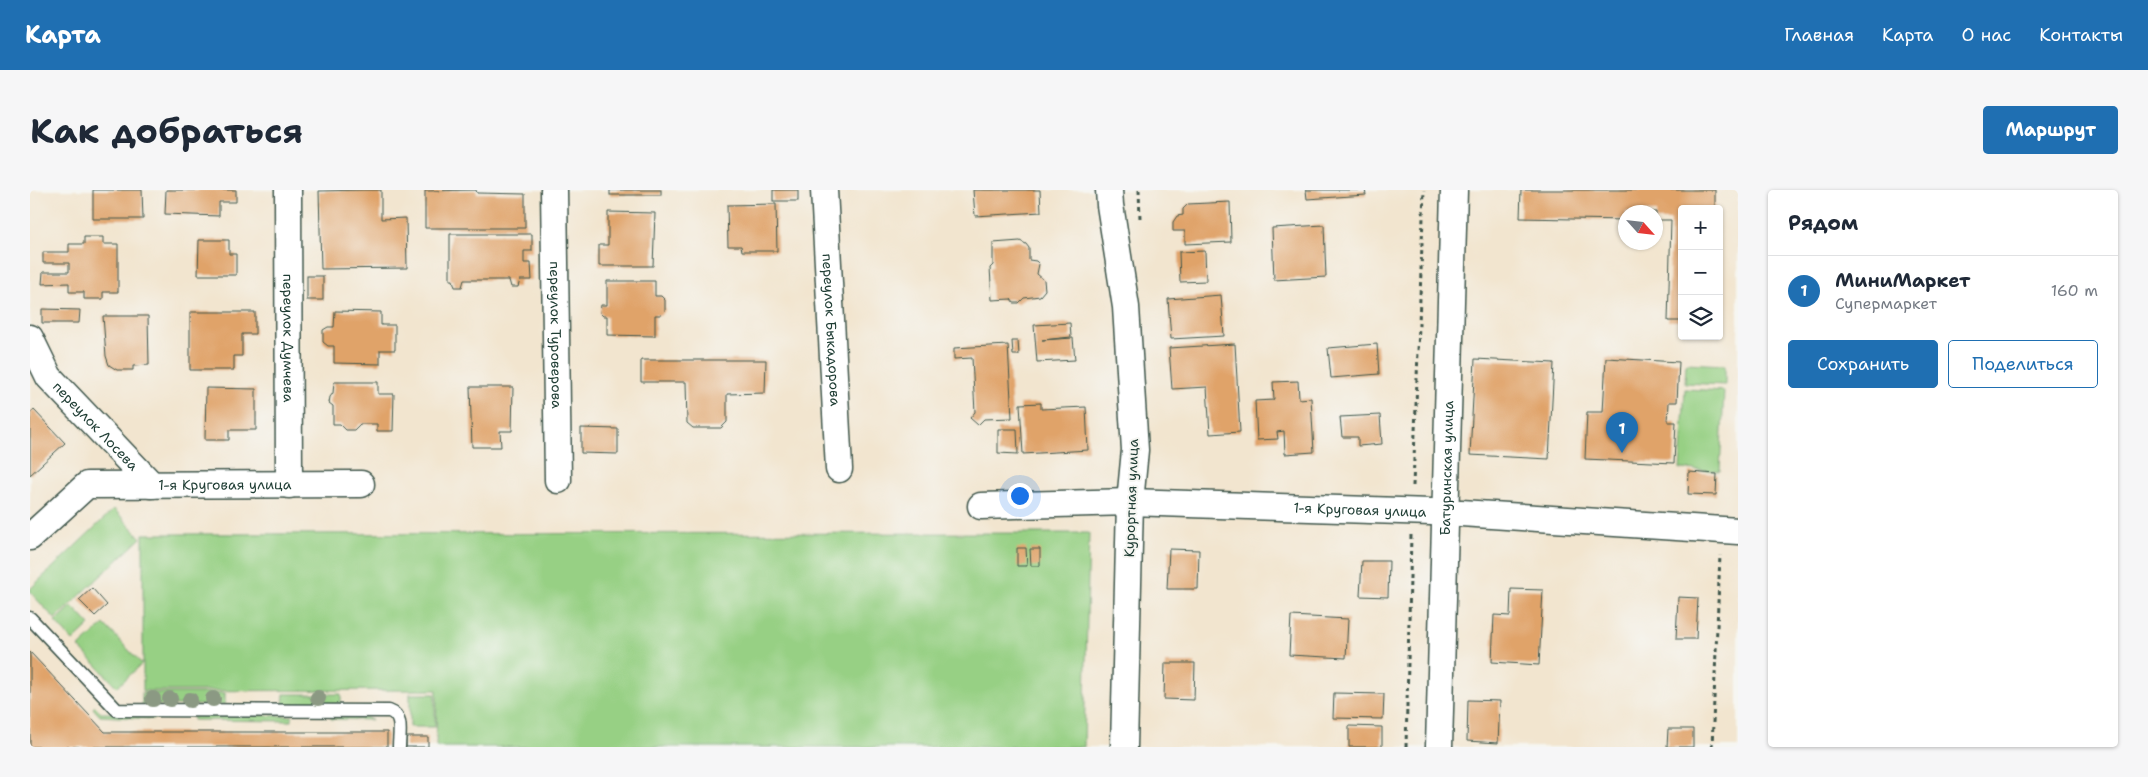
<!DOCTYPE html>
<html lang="ru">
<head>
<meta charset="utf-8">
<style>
	body { margin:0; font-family:"Shantell Sans",sans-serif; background:#f6f6f7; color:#1f2937 }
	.controls { position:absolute; right:15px; top:15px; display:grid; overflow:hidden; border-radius:5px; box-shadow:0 1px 4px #0004 }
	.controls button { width:45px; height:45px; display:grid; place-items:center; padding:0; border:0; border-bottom:1px solid #e0e1e3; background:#fff; color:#1f2937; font:25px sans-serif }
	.compass { position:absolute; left:1588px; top:15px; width:45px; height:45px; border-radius:50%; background:#fff; box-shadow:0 1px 4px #0004; rotate:117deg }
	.you { position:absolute; left:989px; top:305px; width:18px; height:18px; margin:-12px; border:4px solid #fff; border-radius:50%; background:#1a73e8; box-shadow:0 0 0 8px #1a73e833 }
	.badge { display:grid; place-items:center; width:32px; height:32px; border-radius:50%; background:#1f6fb2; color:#fff; font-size:16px; font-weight:700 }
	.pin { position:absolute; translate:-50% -41px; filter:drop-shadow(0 1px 2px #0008) }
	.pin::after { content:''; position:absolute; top:26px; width:18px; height:15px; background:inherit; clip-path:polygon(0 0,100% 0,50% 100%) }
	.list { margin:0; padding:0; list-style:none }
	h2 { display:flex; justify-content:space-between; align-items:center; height:65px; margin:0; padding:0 20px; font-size:21px }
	h2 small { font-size:16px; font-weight:400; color:#747a83 }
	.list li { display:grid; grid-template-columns:32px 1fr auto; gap:15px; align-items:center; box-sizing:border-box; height:70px; padding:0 20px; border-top:1px solid #e0e1e3 }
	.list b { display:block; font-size:19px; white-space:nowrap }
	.list p { margin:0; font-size:16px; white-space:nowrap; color:#747a83 }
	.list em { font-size:16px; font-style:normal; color:#747a83 }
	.actions { display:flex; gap:10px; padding:15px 20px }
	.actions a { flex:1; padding:11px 0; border:1px solid #1f6fb2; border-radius:5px; text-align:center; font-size:18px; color:#1f6fb2 }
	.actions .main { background:#1f6fb2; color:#fff }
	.icon { flex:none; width:28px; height:28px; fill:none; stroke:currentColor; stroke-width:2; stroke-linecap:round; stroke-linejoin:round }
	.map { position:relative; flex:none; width:1708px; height:557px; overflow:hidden; border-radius:5px }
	header { display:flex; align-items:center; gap:30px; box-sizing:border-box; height:70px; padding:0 25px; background:#1f6fb2; color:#fff }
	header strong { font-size:24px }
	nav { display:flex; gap:28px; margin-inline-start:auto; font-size:18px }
	.intro { display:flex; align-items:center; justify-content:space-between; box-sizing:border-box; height:120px; padding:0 30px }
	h1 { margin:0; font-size:35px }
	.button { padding:12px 22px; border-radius:5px; background:#1f6fb2; color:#fff; font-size:18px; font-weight:700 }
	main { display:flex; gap:30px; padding:0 30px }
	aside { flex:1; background:#fff; border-radius:5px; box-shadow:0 1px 4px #0004 }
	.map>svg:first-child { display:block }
	.green { fill:#97d084; stroke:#5b865c }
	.building { fill:#e0a369 }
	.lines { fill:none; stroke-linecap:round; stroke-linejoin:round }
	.lane-casing { stroke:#3f564b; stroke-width:15 }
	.street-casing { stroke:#3f564b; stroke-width:29 }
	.path { stroke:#3f564b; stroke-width:3; stroke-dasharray:4 4; stroke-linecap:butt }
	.lane { stroke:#fff; stroke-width:12 }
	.street { stroke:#fff; stroke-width:26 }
	.tree { fill:#8b9983 }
	.labels { text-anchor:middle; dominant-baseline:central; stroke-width:4; stroke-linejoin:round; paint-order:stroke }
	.street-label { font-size:14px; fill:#1f3d34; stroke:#f6f6f2 }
</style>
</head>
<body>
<header>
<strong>Карта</strong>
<nav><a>Главная</a><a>Карта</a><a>О нас</a><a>Контакты</a></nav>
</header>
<div class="intro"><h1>Как добраться</h1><a class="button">Маршрут</a></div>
<main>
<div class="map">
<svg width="1708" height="557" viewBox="0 0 1708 557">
	<rect width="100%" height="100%" fill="#f6f6f2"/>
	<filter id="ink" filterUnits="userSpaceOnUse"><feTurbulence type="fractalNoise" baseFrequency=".02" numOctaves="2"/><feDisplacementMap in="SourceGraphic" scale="10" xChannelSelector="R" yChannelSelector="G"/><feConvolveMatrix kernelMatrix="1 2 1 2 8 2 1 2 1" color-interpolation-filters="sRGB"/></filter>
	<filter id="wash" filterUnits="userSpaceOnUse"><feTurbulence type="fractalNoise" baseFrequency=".0096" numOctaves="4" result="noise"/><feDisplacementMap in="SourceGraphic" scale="20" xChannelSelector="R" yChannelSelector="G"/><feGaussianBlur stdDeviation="1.12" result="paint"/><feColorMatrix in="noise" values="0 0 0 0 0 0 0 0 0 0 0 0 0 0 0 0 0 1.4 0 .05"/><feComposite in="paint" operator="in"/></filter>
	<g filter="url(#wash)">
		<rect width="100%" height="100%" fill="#f2e5cf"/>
		<!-- green -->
		<g class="green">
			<path d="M1656 173 1695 175V195L1655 193Z"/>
			<path d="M1655 199 1694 201 1690 281 1650 279Z"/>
			<path d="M84 319 111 348 25 429 0 402V399Z"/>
			<path d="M1059 343 1054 557H406L407 500 113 501V344Z"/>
			<path d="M42 416 60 435 43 451 25 432Z"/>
			<path d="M74 434 112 474 87 497 49 457Z"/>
			<rect x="112" y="503" width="83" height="12"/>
			<path d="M254 504H311V515H253Z"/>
			<rect x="380" y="504" width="25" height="33"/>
			<path d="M65 516 71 523H124V529L70 526 63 518Z"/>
			<path d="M163 524 262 526V531L163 530Z"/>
			<path d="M302 526 336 527 342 530 301 529Z"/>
		</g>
		<g id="blocks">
			<!-- building -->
			<g class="building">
				<path d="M63 0H112L113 29H63Z"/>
				<path d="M136 0H206V12H189V26L135 24Z"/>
				<path d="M333 0H351V29L376 28 377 78 291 79 289 1Z"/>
				<path d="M446 0 447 3 495 4V38H395V1Z"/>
				<rect x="580" y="0" width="51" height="5"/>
				<rect x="743" y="0" width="25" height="11"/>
				<path d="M943 0H1010L1011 22 945 26Z"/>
				<path d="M1276 0H1335L1336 5 1277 9Z"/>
				<path d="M1491 0H1685V19H1652V131H1638L1641 30H1626V22H1596V30L1490 28Z"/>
				<path d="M1200 12 1201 52 1155 54V41H1143V32L1147 26 1153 25V19L1158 14Z"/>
				<path d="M746 14 747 61H712L711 56H698L697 15Z"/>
				<path d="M578 22 625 23 623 76H569V55H578Z"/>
				<path d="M1294 35 1296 87 1244 90 1242 38Z"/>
				<path d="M420 44H502V61H494V73H501L502 90H490L488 97H481L479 90H434L432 97H425L423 90H420Z"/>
				<path d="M54 47H73V54H88V102H73V109H54V102H39V93L12 94 13 82H39V73H13V62H39V54H54Z"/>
				<path d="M169 50H199V64H206V85H168Z"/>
				<path d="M990 51 996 54 999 58V70L1006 71 1009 74 1007 84 1014 90 1015 100 1010 106 994 108 989 113H984L981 109 962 110 960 78 963 75V53Z"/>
				<path d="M1175 61 1176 91 1150 92 1149 62Z"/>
				<rect x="277" y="86" width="16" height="24"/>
				<path d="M577 91H625V106H631L635 110V121L631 125H625V146L577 145V126H573L570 123 571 115H577Z"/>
				<path d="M1191 105 1194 146 1141 149 1138 109Z"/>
				<path d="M12 119 50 120 49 133H12Z"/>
				<path d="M305 121 351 122V135H365V160H350V174L304 173V156H298L293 152V140L298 137H304Z"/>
				<path d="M160 122H225V144H212V166H204V180H160Z"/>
				<path d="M73 126H118L119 175 103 176V180H87L79 175 76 166Z"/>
				<path d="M1040 133 1041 147 1012 150 1043 148 1045 170 1007 172 1004 135Z"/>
				<path d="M982 151H988L989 165H983Z"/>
				<path d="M1205 154 1210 242 1180 244 1177 197 1142 199 1139 158Z"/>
				<path d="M1347 154 1349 184 1301 188 1298 158Z"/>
				<path d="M978 155 982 228 954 229 948 235 940 228 945 222 942 168 924 169V158Z"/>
				<path d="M1576 168 1649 172 1647 212H1639L1638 232H1646L1644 273 1555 269 1557 222H1573Z"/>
				<path d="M1445 169 1524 173 1519 269 1440 265Z"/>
				<path d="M611 170H736L735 203 697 204V232L691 238H663L657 233 656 192H611Z"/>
				<path d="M1268 191 1269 209 1281 208 1284 262 1255 264 1254 241 1247 242 1248 249 1227 250 1225 211 1244 210 1243 192Z"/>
				<path d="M304 192H348V204H364L363 241H347V234H330L324 240H316L310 234H303V216L299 213 300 207 303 203Z"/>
				<path d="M440 197H483L482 241H470L471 257H442Z"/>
				<path d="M176 198 226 199V240H199V250H175Z"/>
				<path d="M1011 213V219L1056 217 1058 260 993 264 990 214Z"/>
				<path d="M4 220 35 253 0 285V223Z"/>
				<path d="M1350 225 1352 254 1328 256V247H1312L1310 227Z"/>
				<path d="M551 238 588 239V264L551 263Z"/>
				<path d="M968 239H987L988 264 968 263Z"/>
				<path d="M1659 282 1687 284 1686 305 1658 304Z"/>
				<path d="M987 358H996L997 376H987Z"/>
				<path d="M1000 359H1010V376H1001Z"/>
				<path d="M1139 359 1169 360 1168 399H1137Z"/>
				<path d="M1332 371H1359L1358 407 1330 406Z"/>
				<path d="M62 398 77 415 65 426 49 410Z"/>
				<path d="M1481 399 1513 400 1509 475 1462 472 1464 425 1480 426Z"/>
				<path d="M1648 407 1668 408 1666 449H1646Z"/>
				<path d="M1261 426 1318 429 1316 468 1259 465Z"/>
				<path d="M0 462 75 542H357V557H0Z"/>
				<path d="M1135 473H1165L1164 510 1134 509Z"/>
				<path d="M1304 503 1354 504 1353 529 1303 528Z"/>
				<path d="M1438 510 1470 511 1468 553 1437 551Z"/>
				<path d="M1319 536 1352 537V557H1319Z"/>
				<path d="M1638 539H1663V557H1637Z"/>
				<rect x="376" y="547" width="22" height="10"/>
			</g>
		</g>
	</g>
	<g filter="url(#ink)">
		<use href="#blocks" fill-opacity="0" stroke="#3f564b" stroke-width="1"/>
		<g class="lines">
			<defs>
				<path id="lane" d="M0 428 87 520 359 521C374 526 369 544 369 557"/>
				<g id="street">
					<path id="s1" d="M258 0 259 295"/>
					<path id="s2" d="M524 0 528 290"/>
					<path id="s3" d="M794 0 809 279"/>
					<path d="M1079 0 1080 15 1096 117 1105 260 1100 312 1094 557"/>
					<path id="s4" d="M0 148 19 187 122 295"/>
					<path id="s5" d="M951 316 1100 312 1431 323 1708 341"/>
					<path id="s6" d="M0 347 57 295 331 294"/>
					<path id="s7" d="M1409 557 1424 0"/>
				</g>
			</defs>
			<!-- lane casing -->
			<use href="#lane" class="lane-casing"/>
			<!-- street casing -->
			<use href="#street" class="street-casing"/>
			<!-- path -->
			<g class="path">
				<path d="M1109 0 1110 29"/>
				<path d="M1383 296 1394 0"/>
				<path d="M1376 557 1381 345"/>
				<path d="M1682 557 1690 365"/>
			</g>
			<!-- lane -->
			<use href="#lane" class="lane"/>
			<!-- street -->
			<use href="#street" class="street"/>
		</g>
		<!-- trees -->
		<g class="tree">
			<circle cx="288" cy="508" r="8"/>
			<circle cx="123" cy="509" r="8"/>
			<circle cx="140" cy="509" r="8"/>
			<circle cx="183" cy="509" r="8"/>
			<circle cx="160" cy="510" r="8"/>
		</g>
	</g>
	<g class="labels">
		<!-- street labels -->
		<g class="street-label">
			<text stroke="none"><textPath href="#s3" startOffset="140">переулок Быкадорова</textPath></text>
			<text stroke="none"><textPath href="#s2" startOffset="145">переулок Туроверова</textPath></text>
			<text stroke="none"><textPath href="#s1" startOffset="148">переулок Думчева</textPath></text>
			<text stroke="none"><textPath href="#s4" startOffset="111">переулок Лосева</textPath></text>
			<text stroke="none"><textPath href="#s7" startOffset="279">Батуринская улица</textPath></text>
			<text stroke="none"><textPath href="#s6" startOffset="215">1-я Круговая улица</textPath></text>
			<text transform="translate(1101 308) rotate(-88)">Курортная улица</text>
			<text stroke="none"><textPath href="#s5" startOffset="379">1-я Круговая улица</textPath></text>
		</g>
	</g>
</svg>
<div class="controls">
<button>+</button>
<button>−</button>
<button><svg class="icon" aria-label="layers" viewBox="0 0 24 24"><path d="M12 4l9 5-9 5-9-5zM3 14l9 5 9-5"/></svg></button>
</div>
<svg class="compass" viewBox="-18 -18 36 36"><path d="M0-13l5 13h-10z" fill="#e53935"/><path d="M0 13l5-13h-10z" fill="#747a83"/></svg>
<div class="you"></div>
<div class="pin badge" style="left:1592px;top:263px">1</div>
</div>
<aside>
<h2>Рядом<small></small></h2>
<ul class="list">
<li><span class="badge">1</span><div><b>МиниМаркет</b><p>Супермаркет</p></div><em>160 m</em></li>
</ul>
<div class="actions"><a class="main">Сохранить</a><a>Поделиться</a></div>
</aside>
</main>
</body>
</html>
